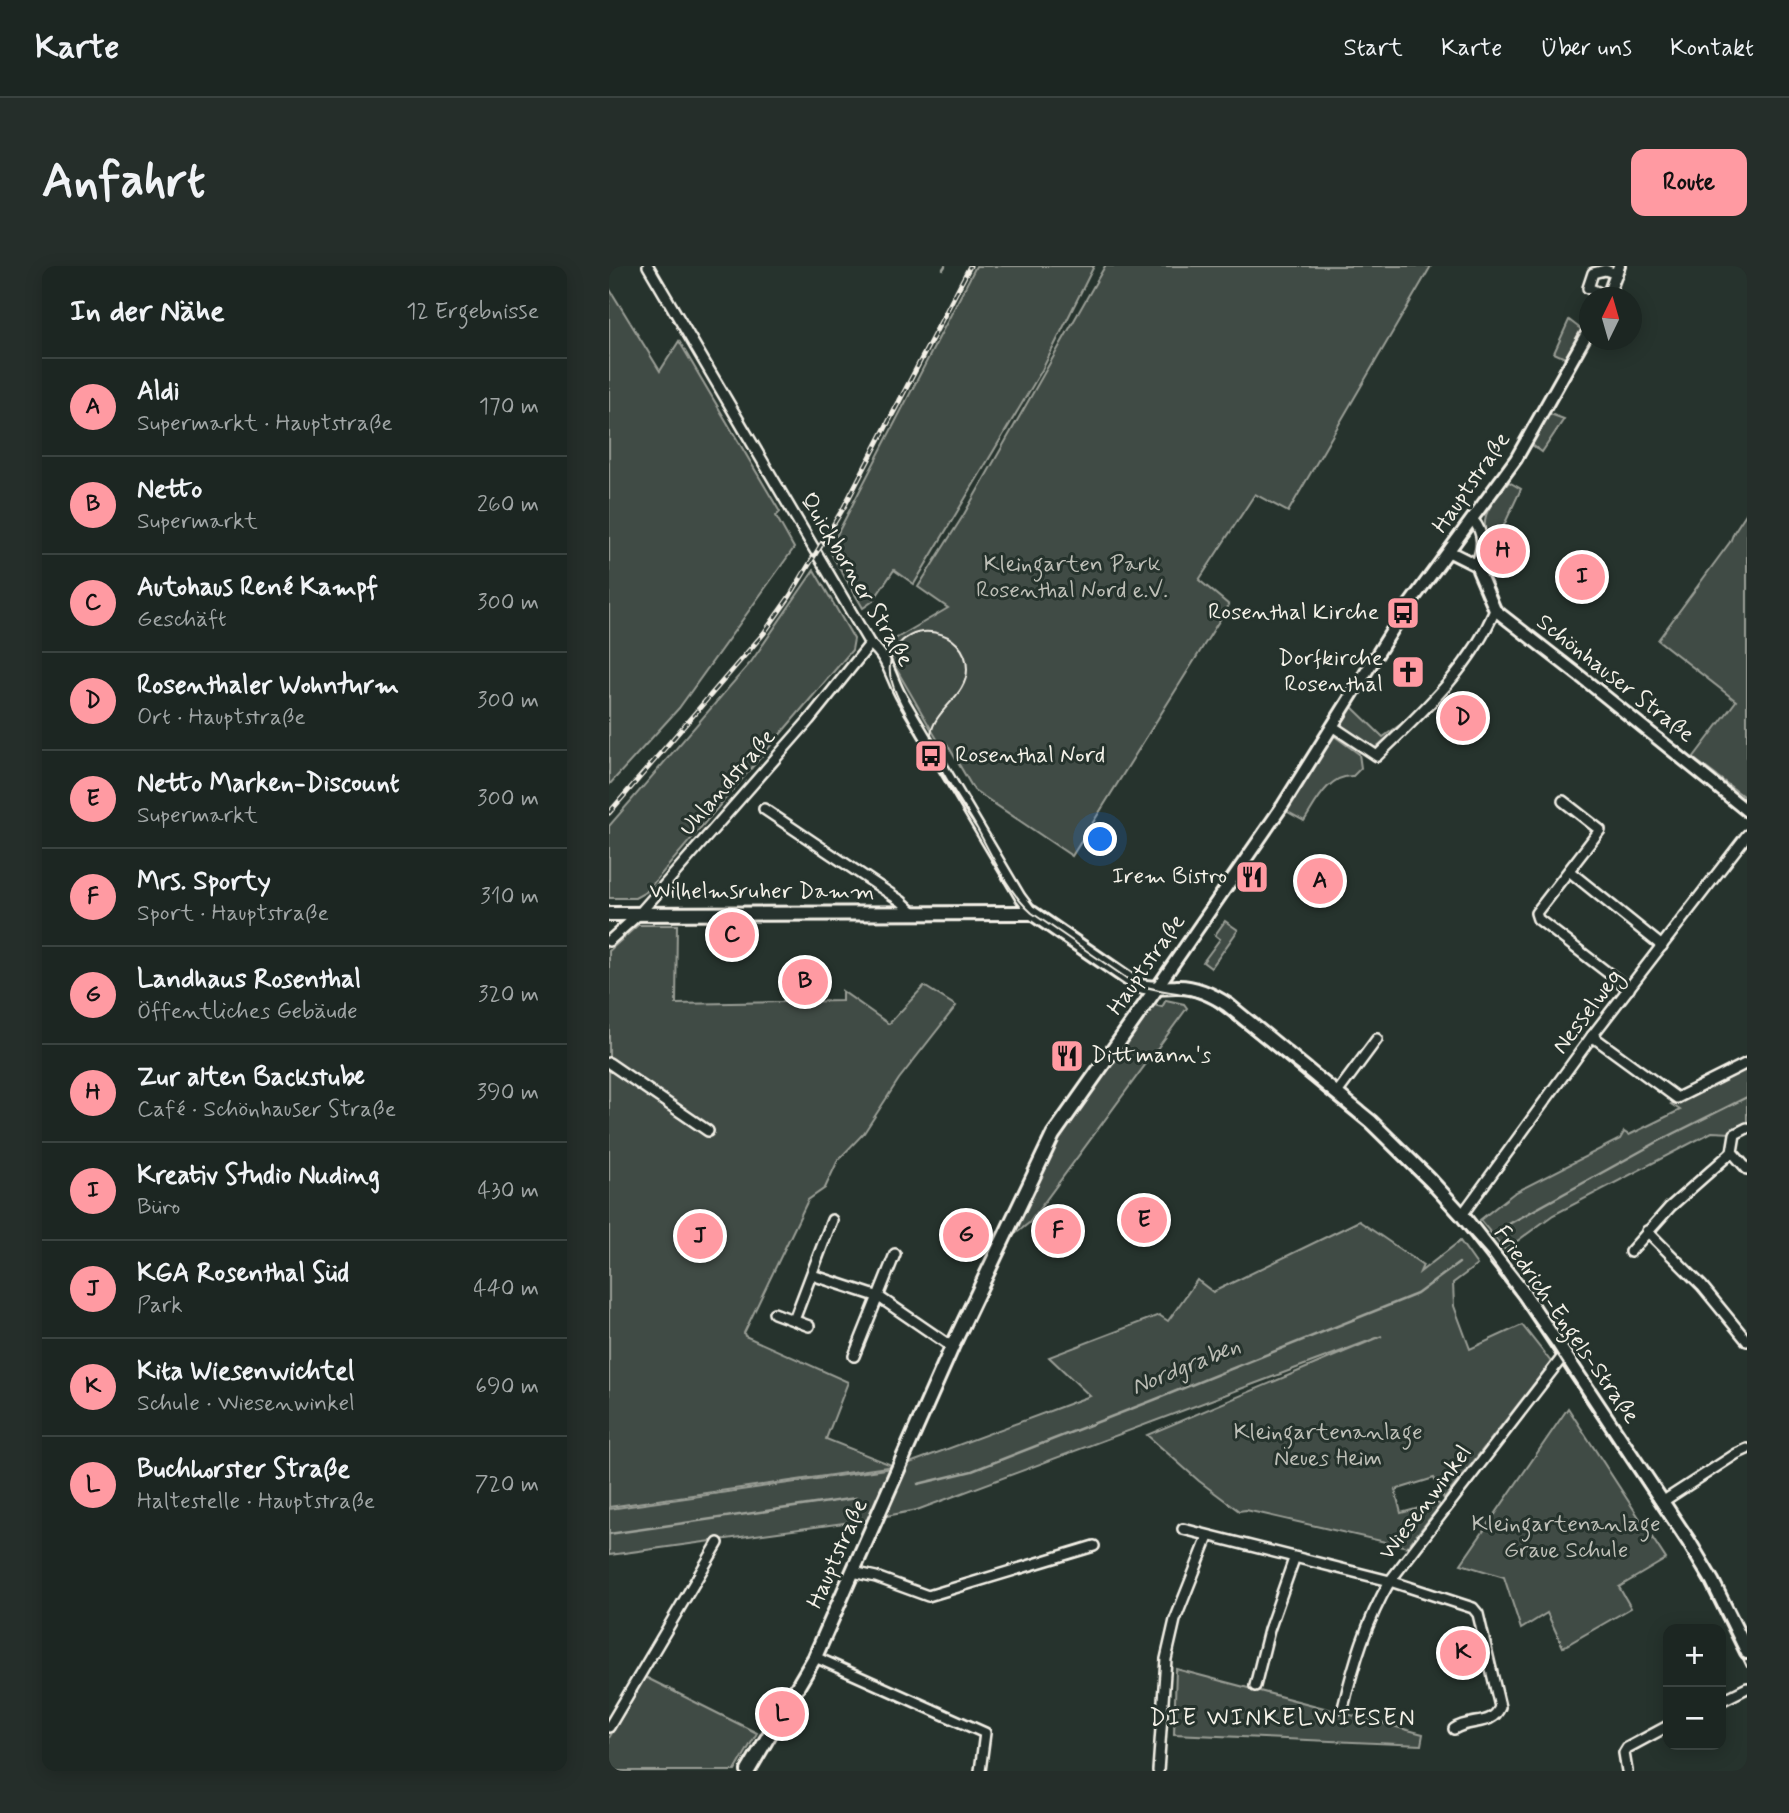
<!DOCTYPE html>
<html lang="de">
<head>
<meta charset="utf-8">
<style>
	body { margin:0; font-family:Mynerve,sans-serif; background:#252e2a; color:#f1f3f6 }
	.controls { position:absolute; right:21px; bottom:21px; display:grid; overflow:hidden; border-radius:14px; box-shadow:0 4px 18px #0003 }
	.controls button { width:63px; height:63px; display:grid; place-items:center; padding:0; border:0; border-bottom:2px solid #3a4340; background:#1c2622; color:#f1f3f6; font:35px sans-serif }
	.compass { position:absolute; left:970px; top:21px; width:63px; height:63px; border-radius:50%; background:#1c2622; box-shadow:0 4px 18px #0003; rotate:5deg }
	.you { position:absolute; left:492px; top:574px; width:24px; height:24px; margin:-18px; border:5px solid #fff; border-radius:50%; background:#1a73e8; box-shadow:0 0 0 10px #1a73e833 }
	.badge { display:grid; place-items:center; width:46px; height:46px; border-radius:50%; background:#ff9aa2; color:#111; font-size:23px; font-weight:700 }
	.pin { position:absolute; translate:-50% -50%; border:4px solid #fff; box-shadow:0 2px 7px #0006 }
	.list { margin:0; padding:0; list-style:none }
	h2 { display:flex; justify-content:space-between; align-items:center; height:91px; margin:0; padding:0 28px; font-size:30px }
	h2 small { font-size:23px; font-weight:400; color:#a0a5a5 }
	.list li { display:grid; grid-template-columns:46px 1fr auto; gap:21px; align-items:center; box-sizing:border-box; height:98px; padding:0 28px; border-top:2px solid #3a4340 }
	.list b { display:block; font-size:26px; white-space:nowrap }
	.list p { margin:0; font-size:23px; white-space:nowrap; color:#a0a5a5 }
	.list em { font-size:23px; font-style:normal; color:#a0a5a5 }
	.map { position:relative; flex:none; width:1138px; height:1505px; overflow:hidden; border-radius:14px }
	header { display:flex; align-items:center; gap:42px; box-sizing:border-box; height:98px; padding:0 35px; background:#1c2622; border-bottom:2px solid #3a4340 }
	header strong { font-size:33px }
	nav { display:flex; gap:38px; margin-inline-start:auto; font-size:24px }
	.intro { display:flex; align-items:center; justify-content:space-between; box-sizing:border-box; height:168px; padding:0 42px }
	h1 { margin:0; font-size:49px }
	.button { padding:18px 32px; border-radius:14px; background:#ff9aa2; color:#111; font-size:24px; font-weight:700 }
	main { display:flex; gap:42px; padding:0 42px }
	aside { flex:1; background:#1c2622; border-radius:14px; box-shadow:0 4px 18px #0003 }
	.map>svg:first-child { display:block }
	.green { fill:#414b45; stroke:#9a9e96; stroke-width:2 }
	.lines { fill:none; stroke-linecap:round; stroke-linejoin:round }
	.stream { stroke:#9fa39b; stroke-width:2.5 }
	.minor-casing { stroke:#f4f1e8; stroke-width:14 }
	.tertiary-casing { stroke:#f4f1e8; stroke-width:16 }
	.secondary-casing { stroke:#f4f1e8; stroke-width:18 }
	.minor { stroke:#26332d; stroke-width:9 }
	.tertiary { stroke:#26332d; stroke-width:10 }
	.secondary { stroke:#26332d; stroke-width:12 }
	.tram { stroke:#f4f1e8; stroke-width:2 }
	.rail-casing { stroke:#f4f1e8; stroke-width:5 }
	.rail { stroke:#26332d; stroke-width:2.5; stroke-dasharray:8; stroke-linecap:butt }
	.labels { text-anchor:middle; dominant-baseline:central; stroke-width:6; stroke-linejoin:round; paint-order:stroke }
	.street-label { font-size:23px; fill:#f4f1e8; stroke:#26332d }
	.park-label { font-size:23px; fill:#bebfb7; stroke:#26332d }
	.poi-label { font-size:23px; fill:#f4f1e8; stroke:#26332d; text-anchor:end }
	.water-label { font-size:24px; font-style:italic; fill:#bcbdb5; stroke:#26332d }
	.neighbourhood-label { font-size:24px; letter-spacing:2px; fill:#f4f1e8; stroke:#26332d }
</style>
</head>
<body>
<header>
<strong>Karte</strong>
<nav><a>Start</a><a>Karte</a><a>Über uns</a><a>Kontakt</a></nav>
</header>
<div class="intro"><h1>Anfahrt</h1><a class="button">Route</a></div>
<main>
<aside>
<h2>In der Nähe<small>12 Ergebnisse</small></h2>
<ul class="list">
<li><span class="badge">A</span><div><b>Aldi</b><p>Supermarkt · Hauptstraße</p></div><em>170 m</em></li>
<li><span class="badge">B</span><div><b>Netto</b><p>Supermarkt</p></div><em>260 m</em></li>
<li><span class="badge">C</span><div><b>Autohaus René Kampf</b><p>Geschäft</p></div><em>300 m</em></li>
<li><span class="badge">D</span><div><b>Rosenthaler Wohnturm</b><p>Ort · Hauptstraße</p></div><em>300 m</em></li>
<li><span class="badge">E</span><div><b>Netto Marken-Discount</b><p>Supermarkt</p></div><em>300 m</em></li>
<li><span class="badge">F</span><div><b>Mrs. Sporty</b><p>Sport · Hauptstraße</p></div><em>310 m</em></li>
<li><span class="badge">G</span><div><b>Landhaus Rosenthal</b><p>Öffentliches Gebäude</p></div><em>320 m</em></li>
<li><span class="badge">H</span><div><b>Zur alten Backstube</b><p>Café · Schönhauser Straße</p></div><em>390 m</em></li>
<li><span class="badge">I</span><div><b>Kreativ Studio Nuding</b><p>Büro</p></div><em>430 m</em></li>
<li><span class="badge">J</span><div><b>KGA Rosenthal Süd</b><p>Park</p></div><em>440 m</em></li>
<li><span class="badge">K</span><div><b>Kita Wiesenwichtel</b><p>Schule · Wiesenwinkel</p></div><em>690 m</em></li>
<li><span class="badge">L</span><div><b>Buchhorster Straße</b><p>Haltestelle · Hauptstraße</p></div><em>720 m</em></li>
</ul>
</aside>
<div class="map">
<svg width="1138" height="1505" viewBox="0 0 1138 1505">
	<rect width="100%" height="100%" fill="#26332d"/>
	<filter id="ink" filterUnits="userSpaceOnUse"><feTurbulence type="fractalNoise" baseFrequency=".0143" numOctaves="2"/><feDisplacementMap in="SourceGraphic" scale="14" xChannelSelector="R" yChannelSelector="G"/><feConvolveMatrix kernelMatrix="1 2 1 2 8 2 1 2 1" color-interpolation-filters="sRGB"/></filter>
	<g filter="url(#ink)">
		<!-- green -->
		<g class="green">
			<path d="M367 0H485L433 104 305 318 285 304 264 335 254 342 220 284Z"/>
			<path d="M496 0H822L679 246 646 228 590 314 620 339 463 590 365 524 338 478H331L325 468 274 380 339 342 309 321 354 250Z"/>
			<path d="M0 22 51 105 70 75 171 246 167 250 185 282 70 442 0 519Z"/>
			<path d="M960 54 973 64 956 92 945 87Z"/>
			<path d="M941 148 955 153 933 186 923 179Z"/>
			<path d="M900 216 912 223 882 287 878 285C879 274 875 266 876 256 876 242 892 227 900 216Z"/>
			<path d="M1138 246V533L1084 492 1127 435 1049 374 1121 276 1125 266Z"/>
			<path d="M205 304 245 373 243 384 37 626 26 632H0V560L142 396Z"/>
			<path d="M742 440 774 471 806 448 766 482 732 460 730 457Z"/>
			<path d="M724 469 750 488 752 502 744 510C719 509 707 537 695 555L675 544Z"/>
			<path d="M616 655 629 664 602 702 594 696 611 673 606 669Z"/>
			<path d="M29 659H68L67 738 233 735V725L280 758 315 720 347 740 290 813 255 867 229 894 216 922 199 934 135 1067 136 1070 239 1116 217 1173 285 1200 0 1241V685Z"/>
			<path d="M557 734 575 738 578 742 420 957 401 972 446 876 545 739 553 741Z"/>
			<path d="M1138 800V859L1123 867 1103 866 944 949 896 984 871 954 905 927 1011 873 1015 866 1020 869 1071 844 1062 838Z"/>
			<path d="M750 955 814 999 811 1006 851 975 868 999 844 1017 845 1040 861 1083 913 1059 942 1096 835 1233 825 1212 786 1224 792 1247 829 1237 831 1240 798 1281 637 1244 630 1245 590 1215 538 1169 773 1070 308 1244 257 1254 0 1289V1243L290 1201 481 1130 440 1091 550 1049 559 1055 588 1014 604 1026Z"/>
			<path d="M959 1142 1057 1293 1010 1321 1022 1342 954 1381 938 1347 912 1363 895 1311 852 1298Z"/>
			<path d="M567 1403 814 1468 812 1479 565 1468Z"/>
			<path d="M36 1411 148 1467 126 1505H0V1472Z"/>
		</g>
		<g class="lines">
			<!-- stream -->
			<g class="stream">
				<path d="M334 3 336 0"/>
				<path d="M889 964 1052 874 1138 831"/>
				<path d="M309 1218 363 1205 545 1134 808 1028 850 997"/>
				<path d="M0 1268 247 1232"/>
			</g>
			<defs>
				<g id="minor">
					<path d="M39 0 261 378C279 391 282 413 293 432 332 499 372 565 411 631L423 647"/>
					<path d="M998 30 979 22 984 7 996 4 1008 8"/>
					<path d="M864 254C876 268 874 283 867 299L869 304"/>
					<path d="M723 460 768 490C813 446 861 403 886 344"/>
					<path d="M954 535 991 564 927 647 929 653 1020 723"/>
					<path d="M155 543 292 635 305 647"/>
					<path d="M960 605 1053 680"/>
					<path d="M0 675 30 648 200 454 261 378"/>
					<path d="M983 770 1068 832 1138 797"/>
					<path d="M0 797 99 865"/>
					<path d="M728 827 768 773"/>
					<path d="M1138 862 1126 868 1123 886 1138 903"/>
					<path d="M853 949 983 770 1138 569"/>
					<path d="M1038 965 1093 1020 1138 1075"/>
					<path d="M1021 986 1061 941 1123 886"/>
					<path d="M203 1009 270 1031 343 1081"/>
					<path d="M165 1047 200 1060"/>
					<path d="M185 1054 223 954"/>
					<path d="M245 1090 286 988"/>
					<path d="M1053 1236 1127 1188 1138 1183"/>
					<path d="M574 1263 781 1315 864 1342 869 1348 891 1441C883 1461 861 1452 845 1463"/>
					<path d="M244 1306 267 1311 319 1330 485 1280"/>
					<path d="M206 1391 376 1467 371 1505"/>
					<path d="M646 1420 660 1364 685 1293"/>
					<path d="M1112 1435 1138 1422"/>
					<path d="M734 1442C745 1397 757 1356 781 1315L955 1089"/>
					<path d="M0 1461 109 1277"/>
					<path d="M549 1505 557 1393 566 1354 599 1271"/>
					<path d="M1018 1505 1015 1487 1018 1482 1059 1460"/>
				</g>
				<g id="tertiary">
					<path d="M998 32 1010 0"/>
					<path d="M841 286 867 299"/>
					<path d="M869 304 886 344 981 418 1138 545"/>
					<path d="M547 723 674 539 794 347 907 193 981 62"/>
				</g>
				<g id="secondary">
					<path d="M0 648 423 647 528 719C542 724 553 721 567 721 586 720 604 729 619 739L762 856 821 914 853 949 915 1028 1080 1276 1103 1315 1138 1386"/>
					<path d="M139 1505 206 1391 343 1081 444 869 547 723"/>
				</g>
			</defs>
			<!-- minor casing -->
			<use href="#minor" class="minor-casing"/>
			<!-- tertiary casing -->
			<use href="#tertiary" class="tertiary-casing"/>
			<!-- secondary casing -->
			<use href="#secondary" class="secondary-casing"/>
			<!-- minor -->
			<use href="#minor" class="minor"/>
			<!-- tertiary -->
			<use href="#tertiary" class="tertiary"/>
			<!-- secondary -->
			<use href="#secondary" class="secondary"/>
			<!-- tram -->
			<path class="tram" d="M369 564C347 533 328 501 309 469 300 452 288 435 283 416 280 408 280 399 283 390 297 351 358 362 358 403 358 434 318 445 322 477 324 497 354 538 365 557 382 587 397 624 423 647L523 716C550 729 579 723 604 739L689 804 756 860 817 920 880 991 943 1080 1083 1294 1097 1317 1138 1401"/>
			<defs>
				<path id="rail" d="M0 547 155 367 181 330 235 241 361 0"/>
			</defs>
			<!-- rail casing -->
			<use href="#rail" class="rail-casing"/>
			<!-- rail -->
			<use href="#rail" class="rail"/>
		</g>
	</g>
	<!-- icons -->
	<defs>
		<symbol id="bus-square" viewBox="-11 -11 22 22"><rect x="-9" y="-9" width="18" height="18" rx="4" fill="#ff9aa2" stroke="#26332d"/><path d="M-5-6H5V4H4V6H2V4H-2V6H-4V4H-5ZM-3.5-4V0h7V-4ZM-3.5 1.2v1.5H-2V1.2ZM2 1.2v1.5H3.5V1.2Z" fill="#111"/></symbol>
		<symbol id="church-square" viewBox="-11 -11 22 22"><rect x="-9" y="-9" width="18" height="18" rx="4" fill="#ff9aa2" stroke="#26332d"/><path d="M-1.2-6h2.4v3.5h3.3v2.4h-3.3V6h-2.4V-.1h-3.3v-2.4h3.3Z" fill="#111"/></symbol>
		<symbol id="restaurant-square" viewBox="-11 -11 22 22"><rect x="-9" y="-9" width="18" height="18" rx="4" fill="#ff9aa2" stroke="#26332d"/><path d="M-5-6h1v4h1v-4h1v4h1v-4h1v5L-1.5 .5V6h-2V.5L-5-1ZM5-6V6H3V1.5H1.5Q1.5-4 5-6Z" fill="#111"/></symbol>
	</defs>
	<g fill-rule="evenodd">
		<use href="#bus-square" x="775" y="328" width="38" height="38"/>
		<use href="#church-square" x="780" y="387" width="38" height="38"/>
		<use href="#bus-square" x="303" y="471" width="38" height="38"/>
		<use href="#restaurant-square" x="624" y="592" width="38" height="38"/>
		<use href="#restaurant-square" x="439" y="771" width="38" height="38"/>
	</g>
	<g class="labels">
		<!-- street labels -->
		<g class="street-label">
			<text transform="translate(863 217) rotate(-55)">Hauptstraße</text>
			<text transform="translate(247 314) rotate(59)">Quickborner Straße</text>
			<text transform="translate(1006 413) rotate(38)">Schönhauser Straße</text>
			<text transform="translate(119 517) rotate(-49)">Uhlandstraße</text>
			<text x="153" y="626">Wilhelmsruher Damm</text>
			<text transform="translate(538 699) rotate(-55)">Hauptstraße</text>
			<text transform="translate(979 746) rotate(-53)">Nesselweg</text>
			<text transform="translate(957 1059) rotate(55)">Friedrich-Engels-Straße</text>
			<text transform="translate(817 1237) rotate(-53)">Wiesenwinkel</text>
			<text transform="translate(229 1288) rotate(-66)">Hauptstraße</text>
		</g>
		<!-- park labels -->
		<g class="park-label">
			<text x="463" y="299">Kleingarten Park<tspan x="463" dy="26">Rosenthal Nord e.V.</tspan></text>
			<text x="719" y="1167">Kleingartenanlage<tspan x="719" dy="26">Neues Heim</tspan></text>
			<text x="957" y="1259">Kleingartenanlage<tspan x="957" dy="26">Graue Schule</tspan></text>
		</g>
		<!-- poi labels -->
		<g class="poi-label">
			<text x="770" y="347">Rosenthal Kirche</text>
			<text x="774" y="393">Dorfkirche<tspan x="774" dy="26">Rosenthal</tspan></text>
			<text x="346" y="490" text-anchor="start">Rosenthal Nord</text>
			<text x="618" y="611">Irem Bistro</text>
			<text x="482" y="790" text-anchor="start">Dittmann's</text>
		</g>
		<!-- water labels -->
		<g class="water-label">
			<text transform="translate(577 1101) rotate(-22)">Nordgraben</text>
		</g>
		<!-- neighbourhood labels -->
		<g class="neighbourhood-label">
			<text x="674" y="1452">DIE WINKELWIESEN</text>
		</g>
	</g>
</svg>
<div class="controls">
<button>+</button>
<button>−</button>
</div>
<svg class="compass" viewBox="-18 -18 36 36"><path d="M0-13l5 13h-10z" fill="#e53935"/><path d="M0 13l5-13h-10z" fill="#a0a5a5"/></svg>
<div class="you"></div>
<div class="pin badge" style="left:711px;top:615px">A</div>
<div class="pin badge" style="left:196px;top:716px">B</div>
<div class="pin badge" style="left:123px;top:669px">C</div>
<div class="pin badge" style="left:854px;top:452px">D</div>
<div class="pin badge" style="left:535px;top:954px">E</div>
<div class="pin badge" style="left:449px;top:965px">F</div>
<div class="pin badge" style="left:357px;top:969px">G</div>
<div class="pin badge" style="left:894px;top:285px">H</div>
<div class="pin badge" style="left:973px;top:311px">I</div>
<div class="pin badge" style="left:91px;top:970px">J</div>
<div class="pin badge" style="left:854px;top:1387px">K</div>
<div class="pin badge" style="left:173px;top:1448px">L</div>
</div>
</main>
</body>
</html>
